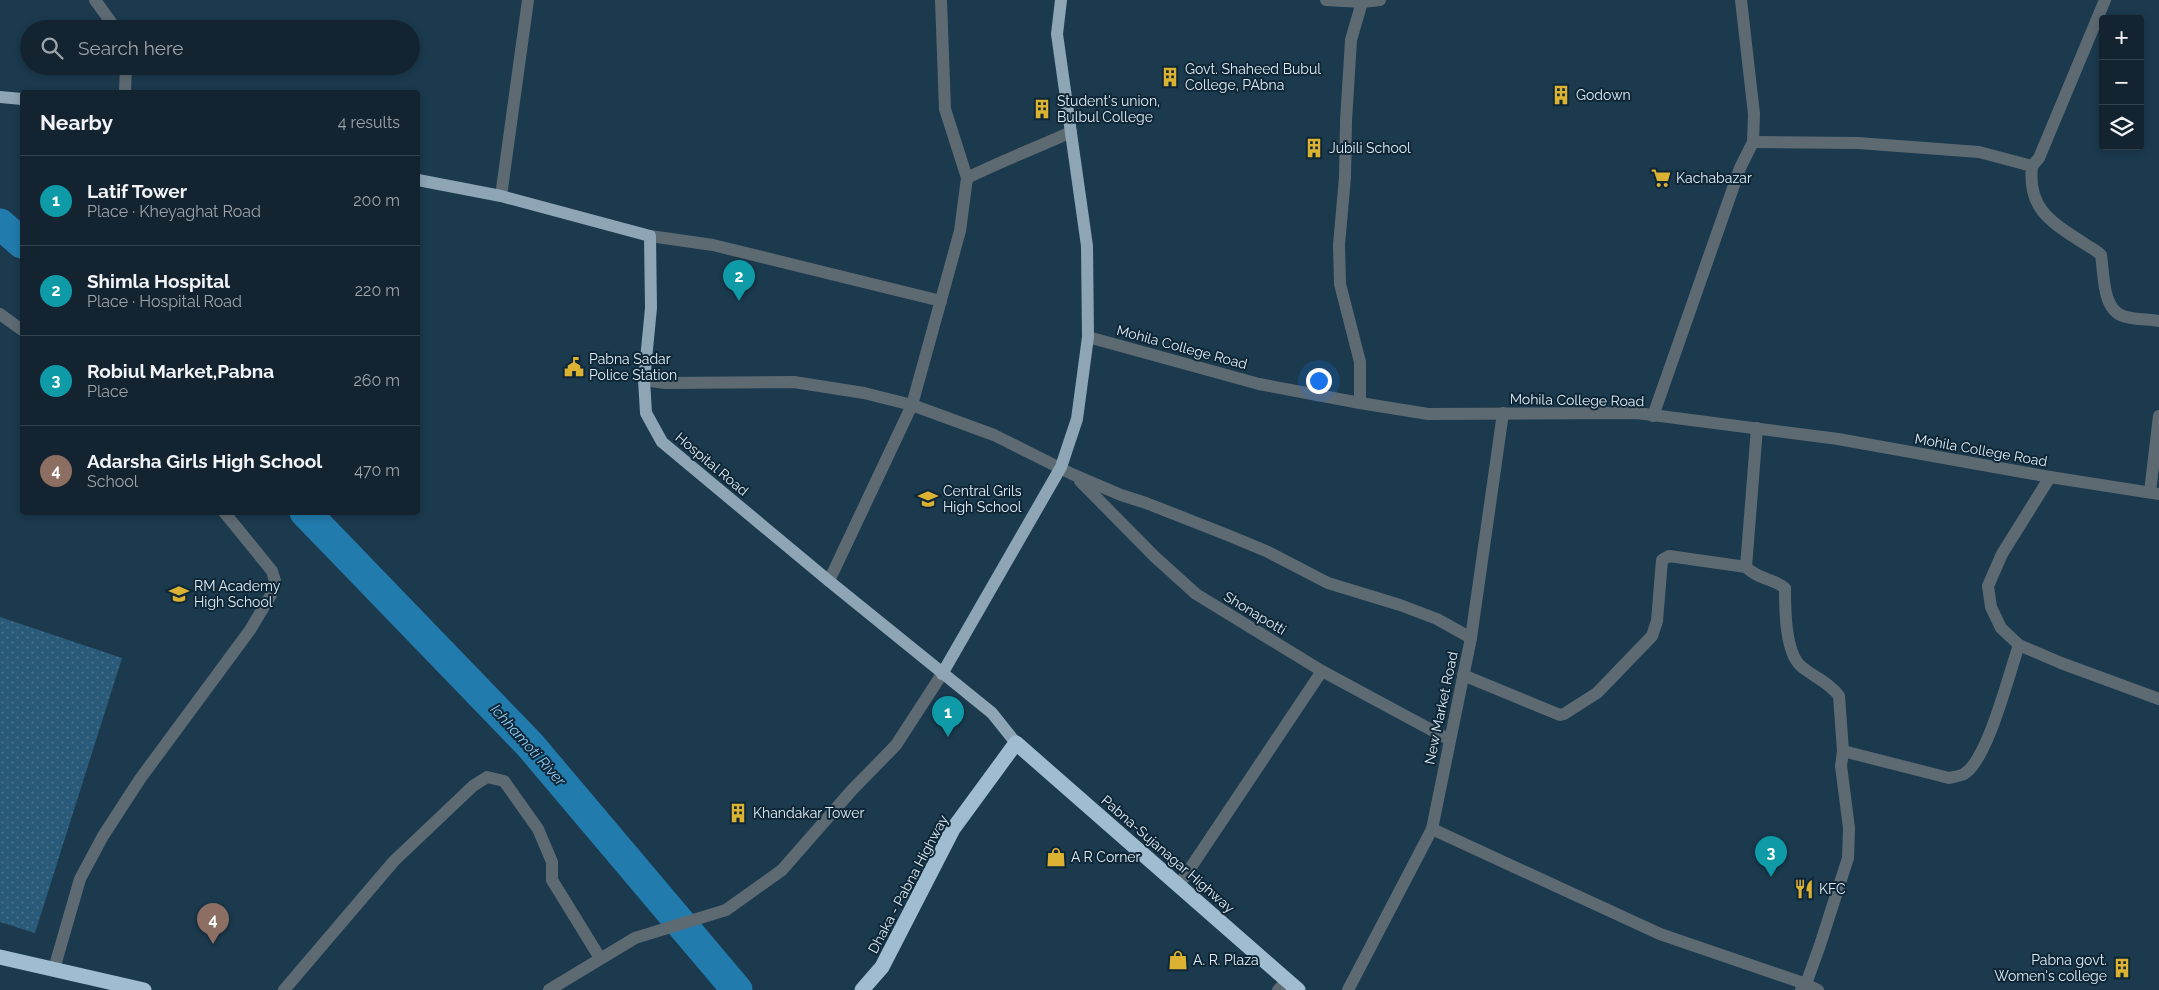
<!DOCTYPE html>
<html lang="en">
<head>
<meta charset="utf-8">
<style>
	body { margin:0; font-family:Raleway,sans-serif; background:#20303c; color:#f1f3f6 }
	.controls { position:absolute; right:15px; top:15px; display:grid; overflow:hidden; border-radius:5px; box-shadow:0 2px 8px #0003 }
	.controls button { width:45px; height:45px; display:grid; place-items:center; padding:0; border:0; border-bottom:1px solid #32414c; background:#132430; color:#f1f3f6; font:25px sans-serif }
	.you { position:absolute; left:1318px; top:380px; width:18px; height:18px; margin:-12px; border:4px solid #fff; border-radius:50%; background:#1a73e8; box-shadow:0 0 0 8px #1a73e833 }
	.badge { display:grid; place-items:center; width:32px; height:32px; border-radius:50%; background:#dcb233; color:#fff; font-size:16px; font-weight:700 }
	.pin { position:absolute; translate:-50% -41px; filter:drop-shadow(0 1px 2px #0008) }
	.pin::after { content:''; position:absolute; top:26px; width:18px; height:15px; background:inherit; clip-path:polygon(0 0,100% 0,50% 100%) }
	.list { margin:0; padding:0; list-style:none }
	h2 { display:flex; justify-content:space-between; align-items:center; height:65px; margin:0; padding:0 20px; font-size:21px }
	h2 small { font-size:16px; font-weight:400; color:#9da4ab }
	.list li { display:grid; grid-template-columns:32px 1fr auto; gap:15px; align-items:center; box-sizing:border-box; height:90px; padding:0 20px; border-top:1px solid #32414c }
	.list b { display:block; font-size:19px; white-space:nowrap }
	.list p { margin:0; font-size:16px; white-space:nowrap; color:#9da4ab }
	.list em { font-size:16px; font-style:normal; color:#9da4ab }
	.icon { flex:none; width:28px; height:28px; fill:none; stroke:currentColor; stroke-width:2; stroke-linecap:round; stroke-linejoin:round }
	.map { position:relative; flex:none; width:2159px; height:990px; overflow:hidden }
	.search { position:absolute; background:#132430; box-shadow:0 2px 8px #0003; left:20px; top:20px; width:400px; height:55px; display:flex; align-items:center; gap:12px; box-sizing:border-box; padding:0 18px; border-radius:28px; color:#9da4ab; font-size:19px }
	.panel { position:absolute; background:#132430; box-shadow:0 2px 8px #0003; left:20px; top:90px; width:400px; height:425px; border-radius:5px }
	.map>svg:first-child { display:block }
	.built { fill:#1b3a4e; fill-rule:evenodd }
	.park { fill:url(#park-dots) }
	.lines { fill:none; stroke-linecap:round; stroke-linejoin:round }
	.river { stroke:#227bad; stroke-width:31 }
	.minor { stroke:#5e6a72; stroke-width:12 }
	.major { stroke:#8ea5b5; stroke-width:12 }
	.highway { stroke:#a0bcd0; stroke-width:15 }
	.labels { text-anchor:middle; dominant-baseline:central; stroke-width:4; stroke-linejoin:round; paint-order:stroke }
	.poi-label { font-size:14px; fill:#dfedf7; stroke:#0f2636; text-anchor:start }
	.street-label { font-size:14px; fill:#dfedf7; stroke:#0f2636 }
	.water-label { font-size:15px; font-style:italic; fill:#8ecaf4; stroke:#0f2636 }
</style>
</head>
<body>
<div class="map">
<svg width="2159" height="990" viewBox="0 0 2159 990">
	<defs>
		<pattern id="park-dots" width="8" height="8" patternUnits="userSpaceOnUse" patternTransform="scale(1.25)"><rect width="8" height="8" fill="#2a5a79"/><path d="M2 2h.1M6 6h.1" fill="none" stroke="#48728d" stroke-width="1.8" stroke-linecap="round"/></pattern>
	</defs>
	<rect width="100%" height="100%" fill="#193040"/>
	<!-- built -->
	<path class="built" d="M0 0H2159V990H0ZM2103 19H2140V146H2103ZM29 29H411V66H29ZM22 92H418V512H22Z"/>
	<!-- park -->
	<path class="park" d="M0 617 122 658 35 933 0 922Z"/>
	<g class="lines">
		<!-- river -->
		<g class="river">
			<path d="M0 224 22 243"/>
			<path d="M305 512 530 745 737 990"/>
		</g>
		<!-- minor -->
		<g class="minor">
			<path d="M95 0 116 29"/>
			<path d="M1326 0 1362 2 1380 0"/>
			<path d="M125 92 126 66"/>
			<path d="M1753 142 1858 143 1979 152 2032 166C2027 210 2053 223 2085 244 2091 248 2096 250 2101 255 2104 273 2102 309 2123 316 2134 320 2148 319 2159 321"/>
			<path d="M2032 166 2039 158 2105 0"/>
			<path d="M967 178C1001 161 1036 148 1071 132"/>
			<path d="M501 196 528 0"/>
			<path d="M650 236 713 245 941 301"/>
			<path d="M0 314 22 330"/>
			<path d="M1088 337 1259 384 1360 403 1428 414 1637 413 1838 439 2050 477 2159 494"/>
			<path d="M644 380 665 383 794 382 864 393 912 405 994 435 1072 474 1121 495 1146 503 1230 536 1266 551 1328 583 1400 605 1437 619 1471 638"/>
			<path d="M1360 403V362L1340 284 1339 245 1345 177 1346 121 1351 40 1362 2"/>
			<path d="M1653 416 1740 168 1753 142 1754 114 1741 0"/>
			<path d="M1757 428 1746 567C1759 580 1773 578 1785 588 1785 609 1785 654 1802 667 1814 677 1830 683 1839 696L1843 751"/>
			<path d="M2050 477 2002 554 1988 586 1991 607 2001 628 2019 645 2061 663 2159 699"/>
			<path d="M1080 481 1155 557 1196 594 1322 671 1450 740"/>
			<path d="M2150 492 2159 416"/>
			<path d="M829 581 912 405 960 231 967 178 945 109 941 0"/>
			<path d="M1463 675 1560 715 1564 714 1597 693 1652 636 1657 621 1662 560 1669 556 1746 567"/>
			<path d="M1432 829 1660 934 1806 984 1818 990"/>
			<path d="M1179 885 1322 671"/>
			<path d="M54 969 80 879 103 836 140 779 250 630 271 595 275 581 272 571 224 512"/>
			<path d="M284 990 394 861 473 786 487 777 504 781 538 829 552 862V880L600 958"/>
			<path d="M549 990 635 938 726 910 782 870 852 790 896 745 942 674"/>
			<path d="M1278 990 1287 981"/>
			<path d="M1348 990 1432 829 1471 638 1503 413"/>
			<path d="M1801 990 1806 984 1820 945 1848 858 1849 828 1841 766 1843 751 1949 778C1953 777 1960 776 1964 774 1988 760 2009 673 2019 645"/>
		</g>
		<!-- major -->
		<g class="major">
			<path d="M0 97 22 99"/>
			<path d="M418 180 501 196 650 236 651 308 644 380 646 413 662 442 829 581 992 713 1016 743"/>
			<path d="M942 674 1061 467 1077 419 1088 337 1087 246 1057 34 1061 0"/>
		</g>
		<!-- highway -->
		<g class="highway">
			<path d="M0 957 144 990"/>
			<path d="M862 990 882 967 953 829 1016 743 1298 990"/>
		</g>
	</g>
	<!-- icons -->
	<defs>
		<symbol id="building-bare" viewBox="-9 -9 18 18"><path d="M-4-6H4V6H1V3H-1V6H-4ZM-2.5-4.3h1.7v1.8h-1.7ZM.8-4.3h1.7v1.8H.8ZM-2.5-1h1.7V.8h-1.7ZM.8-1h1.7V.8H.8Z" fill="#dcb233" stroke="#0f2636" stroke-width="2.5" paint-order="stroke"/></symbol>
		<symbol id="supermarket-bare" viewBox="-9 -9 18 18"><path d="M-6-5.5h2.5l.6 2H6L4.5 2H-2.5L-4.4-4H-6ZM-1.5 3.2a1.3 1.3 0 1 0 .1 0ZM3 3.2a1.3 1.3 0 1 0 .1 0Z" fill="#dcb233" stroke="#0f2636" stroke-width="2.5" paint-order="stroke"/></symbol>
		<symbol id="civic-bare" viewBox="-9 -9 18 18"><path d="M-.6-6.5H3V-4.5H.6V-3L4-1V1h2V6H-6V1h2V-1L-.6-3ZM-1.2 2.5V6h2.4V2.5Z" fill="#dcb233" stroke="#0f2636" stroke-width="2.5" paint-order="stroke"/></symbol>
		<symbol id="school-bare" viewBox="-9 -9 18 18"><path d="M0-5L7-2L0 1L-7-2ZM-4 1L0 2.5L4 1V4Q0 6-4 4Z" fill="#dcb233" stroke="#0f2636" stroke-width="2.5" paint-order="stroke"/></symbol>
		<symbol id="shop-bare" viewBox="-9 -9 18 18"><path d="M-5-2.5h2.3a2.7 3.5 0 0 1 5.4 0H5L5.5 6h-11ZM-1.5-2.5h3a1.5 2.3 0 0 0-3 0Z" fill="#dcb233" stroke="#0f2636" stroke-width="2.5" paint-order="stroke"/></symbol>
		<symbol id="restaurant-bare" viewBox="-9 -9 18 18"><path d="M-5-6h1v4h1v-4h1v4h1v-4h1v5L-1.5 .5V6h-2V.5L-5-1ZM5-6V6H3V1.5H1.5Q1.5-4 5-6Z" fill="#dcb233" stroke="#0f2636" stroke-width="2.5" paint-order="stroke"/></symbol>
	</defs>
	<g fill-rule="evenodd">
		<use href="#building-bare" x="1156" y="63" width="28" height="28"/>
		<use href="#building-bare" x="1547" y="81" width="28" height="28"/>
		<use href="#building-bare" x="1028" y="95" width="28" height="28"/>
		<use href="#building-bare" x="1300" y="134" width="28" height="28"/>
		<use href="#supermarket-bare" x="1647" y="164" width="28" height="28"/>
		<use href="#civic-bare" x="560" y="353" width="28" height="28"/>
		<use href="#school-bare" x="914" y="485" width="28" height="28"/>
		<use href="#school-bare" x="165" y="580" width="28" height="28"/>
		<use href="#building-bare" x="724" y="799" width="28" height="28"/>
		<use href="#shop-bare" x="1042" y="843" width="28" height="28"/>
		<use href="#restaurant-bare" x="1790" y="875" width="28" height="28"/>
		<use href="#shop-bare" x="1164" y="946" width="28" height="28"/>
		<use href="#building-bare" x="2108" y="954" width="28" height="28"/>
	</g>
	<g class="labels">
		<!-- poi labels -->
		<g class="poi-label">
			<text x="1185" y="69">Govt. Shaheed Bubul<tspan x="1185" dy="16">College, PAbna</tspan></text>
			<text x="1576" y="95">Godown</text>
			<text x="1057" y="101">Student's union,<tspan x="1057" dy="16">Bulbul College</tspan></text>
			<text x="1329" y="148">Jubili School</text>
			<text x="1676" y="178">Kachabazar</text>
			<text x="589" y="359">Pabna Sadar<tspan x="589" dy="16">Police Station</tspan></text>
			<text x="943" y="491">Central Grils<tspan x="943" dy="16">High School</tspan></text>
			<text x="194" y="586">RM Academy<tspan x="194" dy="16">High School</tspan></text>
			<text x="753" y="813">Khandakar Tower</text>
			<text x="1071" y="857">A R Corner</text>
			<text x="1819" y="889">KFC</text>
			<text x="1193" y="960">A. R. Plaza</text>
			<text x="2107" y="960" text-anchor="end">Pabna govt.<tspan x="2107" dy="16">Women's college</tspan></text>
		</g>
		<!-- street labels -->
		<g class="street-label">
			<text transform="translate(1182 347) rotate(15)">Mohila College Road</text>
			<text transform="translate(1577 400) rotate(1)">Mohila College Road</text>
			<text transform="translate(1981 450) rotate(10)">Mohila College Road</text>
			<text transform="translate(712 464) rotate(40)">Hospital Road</text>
			<text transform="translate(1255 613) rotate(31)">Shonapotti</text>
			<text transform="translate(1441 708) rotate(-78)">New Market Road</text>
			<text transform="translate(1168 854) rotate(41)">Pabna-Sujanagar Highway</text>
			<text transform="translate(908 884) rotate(-62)">Dhaka - Pabna Highway</text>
		</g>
		<!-- water labels -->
		<g class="water-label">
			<text transform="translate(528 745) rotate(48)">Ichhamoti River</text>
		</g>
	</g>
</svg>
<div class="controls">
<button>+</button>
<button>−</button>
<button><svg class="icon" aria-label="layers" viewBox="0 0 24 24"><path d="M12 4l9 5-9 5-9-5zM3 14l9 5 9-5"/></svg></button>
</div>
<div class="you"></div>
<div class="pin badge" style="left:948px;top:737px;background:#0f9aa8">1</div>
<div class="pin badge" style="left:739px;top:301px;background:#0f9aa8">2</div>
<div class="pin badge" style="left:1771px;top:877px;background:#0f9aa8">3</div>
<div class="pin badge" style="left:213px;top:944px;background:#8d6e63">4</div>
<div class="search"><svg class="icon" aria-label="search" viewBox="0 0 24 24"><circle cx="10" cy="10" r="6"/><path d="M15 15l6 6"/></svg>Search here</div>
<section class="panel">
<h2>Nearby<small>4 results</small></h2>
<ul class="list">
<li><span class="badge" style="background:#0f9aa8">1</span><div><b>Latif Tower</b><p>Place · Kheyaghat Road</p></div><em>200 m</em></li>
<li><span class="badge" style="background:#0f9aa8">2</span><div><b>Shimla Hospital</b><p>Place · Hospital Road</p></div><em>220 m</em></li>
<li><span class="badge" style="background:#0f9aa8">3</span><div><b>Robiul Market,Pabna</b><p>Place</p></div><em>260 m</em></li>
<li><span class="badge" style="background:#8d6e63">4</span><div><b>Adarsha Girls High School</b><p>School</p></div><em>470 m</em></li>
</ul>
</section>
</div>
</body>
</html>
